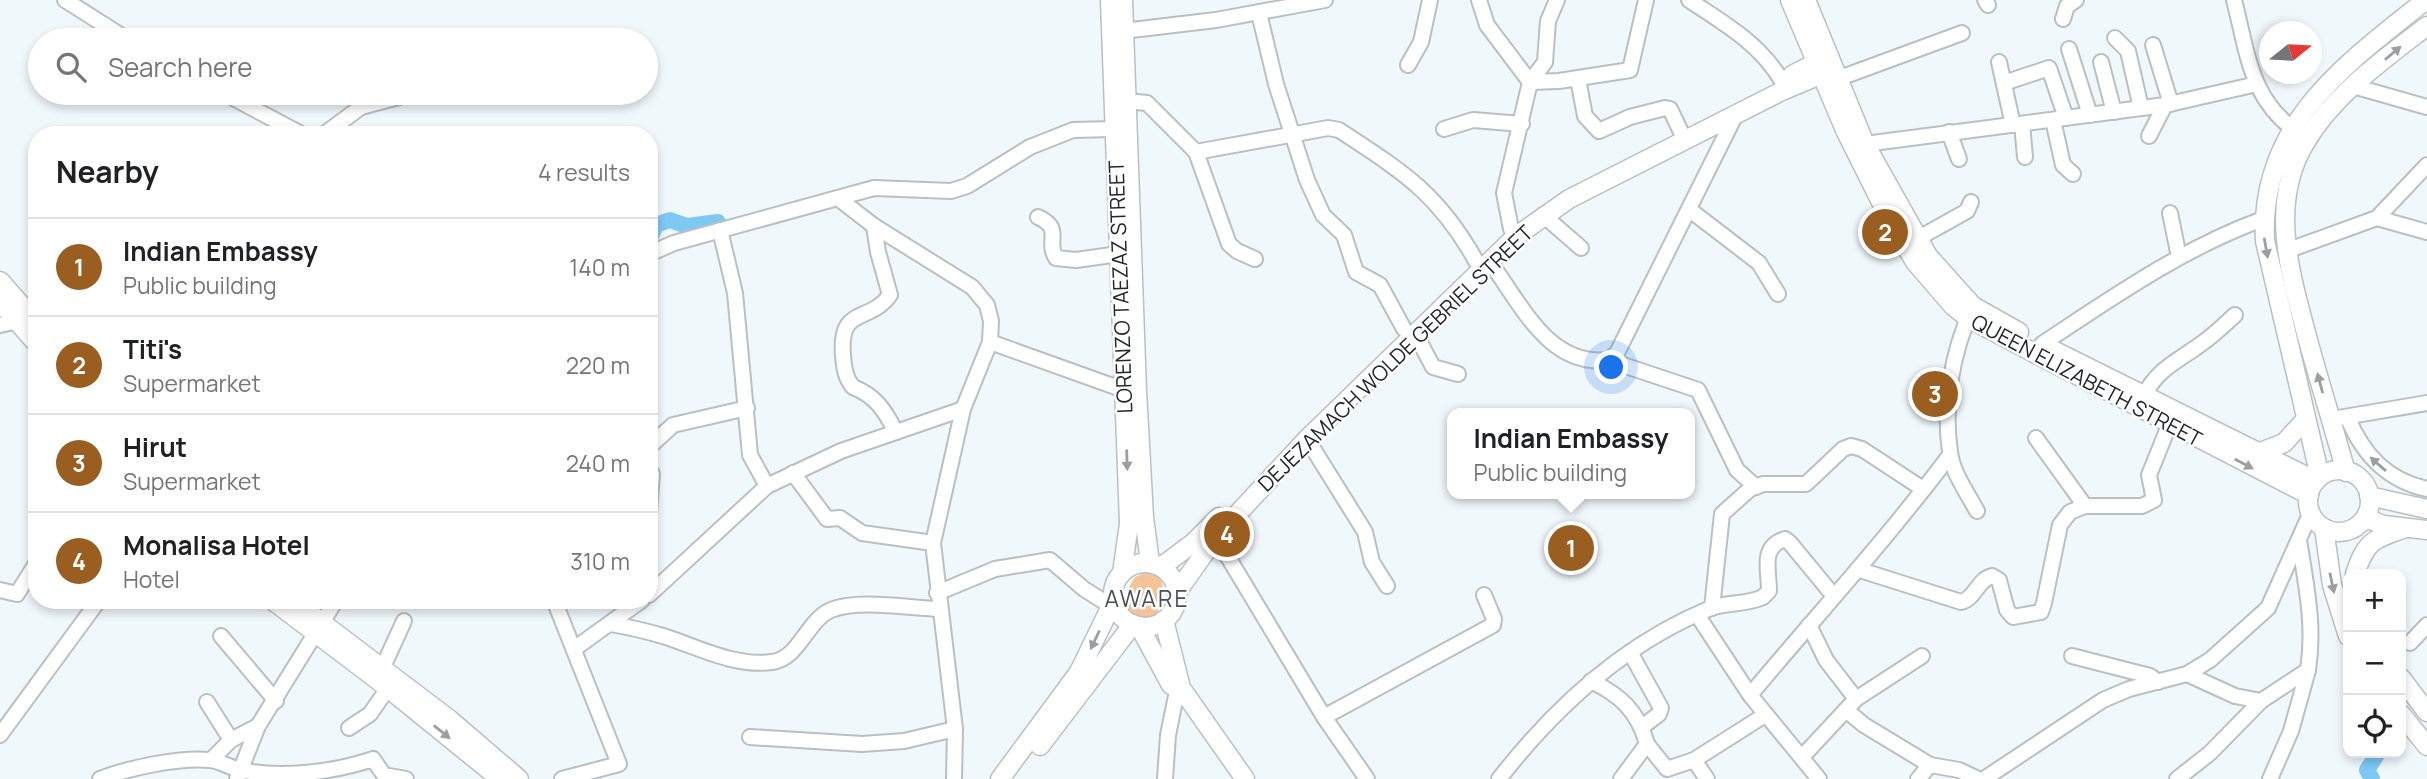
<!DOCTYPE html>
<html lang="en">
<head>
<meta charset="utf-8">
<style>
	body { margin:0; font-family:Manrope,sans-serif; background:#f6f6f6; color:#202124 }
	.controls { position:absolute; right:21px; bottom:21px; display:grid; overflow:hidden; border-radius:14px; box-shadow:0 4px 10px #0003 }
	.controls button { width:63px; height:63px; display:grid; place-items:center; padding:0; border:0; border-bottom:2px solid #e0e0e0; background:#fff; color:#202124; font:35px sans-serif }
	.compass { position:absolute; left:2259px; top:21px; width:63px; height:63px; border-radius:50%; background:#fff; box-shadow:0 4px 10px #0003; rotate:72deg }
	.you { position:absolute; left:1612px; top:368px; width:24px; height:24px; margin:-18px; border:5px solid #fff; border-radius:50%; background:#1a73e8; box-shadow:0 0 0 10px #1a73e833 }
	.badge { display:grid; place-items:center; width:46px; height:46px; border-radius:50%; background:#9a5e21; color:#fff; font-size:23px; font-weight:700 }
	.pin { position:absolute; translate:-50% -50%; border:4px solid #fff; box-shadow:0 2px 7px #0006 }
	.popup { position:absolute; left:1447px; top:408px; width:248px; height:91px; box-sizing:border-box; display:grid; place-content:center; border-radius:14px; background:#fff; filter:drop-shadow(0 2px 5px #0005); font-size:23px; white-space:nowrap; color:#757577 }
	.popup b { font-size:26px; color:#202124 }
	.popup::after { content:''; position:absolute; left:50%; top:100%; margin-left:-14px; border:14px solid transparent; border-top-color:#fff }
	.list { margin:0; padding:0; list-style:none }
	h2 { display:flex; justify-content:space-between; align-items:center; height:91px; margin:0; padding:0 28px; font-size:30px }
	h2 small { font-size:23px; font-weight:400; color:#757577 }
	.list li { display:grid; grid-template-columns:46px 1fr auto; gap:21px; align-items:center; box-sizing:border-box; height:98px; padding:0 28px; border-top:2px solid #e0e0e0 }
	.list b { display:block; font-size:26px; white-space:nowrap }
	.list p { margin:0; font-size:23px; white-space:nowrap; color:#757577 }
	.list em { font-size:23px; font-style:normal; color:#757577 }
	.icon { flex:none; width:38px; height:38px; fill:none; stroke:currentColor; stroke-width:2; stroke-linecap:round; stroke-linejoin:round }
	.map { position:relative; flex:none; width:2427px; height:779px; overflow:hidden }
	.search { position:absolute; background:#fff; box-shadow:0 4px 10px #0003; left:28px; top:28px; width:630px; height:77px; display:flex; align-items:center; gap:18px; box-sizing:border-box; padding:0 24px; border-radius:38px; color:#757577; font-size:26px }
	.panel { position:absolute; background:#fff; box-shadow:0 4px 10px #0003; left:28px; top:126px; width:630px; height:483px; border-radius:28px }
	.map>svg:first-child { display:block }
	.green { fill:#f5c399 }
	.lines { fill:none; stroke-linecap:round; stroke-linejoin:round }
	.river { stroke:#7ec8f4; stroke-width:16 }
	.minor-casing { stroke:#b9c0c4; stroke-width:18 }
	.major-casing { stroke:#b9c0c4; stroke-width:21 }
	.minor { stroke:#fff; stroke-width:14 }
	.major { stroke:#fff; stroke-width:18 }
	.oneway { fill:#9c9e9f }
	.labels { text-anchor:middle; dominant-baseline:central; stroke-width:5; stroke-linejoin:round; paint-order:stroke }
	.street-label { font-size:21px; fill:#242729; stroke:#fff }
	.neighbourhood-label { font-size:23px; letter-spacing:2px; fill:#494f52; stroke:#fff }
</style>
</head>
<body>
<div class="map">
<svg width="2427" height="779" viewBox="0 0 2427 779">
	<rect width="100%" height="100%" fill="#f1f8fc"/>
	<!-- green -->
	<path class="green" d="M1145 573C1171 573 1164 601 1155 616L1138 623 1130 619 1124 596 1135 577Z"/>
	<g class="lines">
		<!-- river -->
		<g class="river">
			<path d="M649 240 656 225 670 220 687 226 718 222"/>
			<path d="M2372 779 2367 770 2378 753"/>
		</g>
		<defs>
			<g id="minor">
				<path d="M65 0 128 40"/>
				<path d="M1479 0 1487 25 1530 82 1559 81 1630 70 1646 0"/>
				<path d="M1689 0C1725 24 1759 43 1782 81"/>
				<path d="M1985 0 1988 5"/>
				<path d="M2234 0C2248 54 2250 101 2300 134"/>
				<path d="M1259 13 1276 84 1307 180 1323 215 1344 235 1356 272 1380 285 1404 329"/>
				<path d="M2063 19 2067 6 2076 0"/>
				<path d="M1123 31 1216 20 1325 0"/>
				<path d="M2115 38 2128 51 2141 108"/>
				<path d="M2153 45 2171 104"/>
				<path d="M2069 49 2090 115"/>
				<path d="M1999 62 2013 125"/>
				<path d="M2101 62 2114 112"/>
				<path d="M1408 65 1421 42 1430 0"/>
				<path d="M1578 79 1585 116 1599 131 1630 117 1665 108 1670 109 1681 132"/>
				<path d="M1837 79 1962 33"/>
				<path d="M2004 83 2049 68 2066 118"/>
				<path d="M2353 86 2427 107"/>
				<path d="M224 93 303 135"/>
				<path d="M1126 101 1147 103 1196 152 1328 128 1339 130C1403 172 1438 193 1476 261"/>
				<path d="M2053 120 2063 165 2073 174"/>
				<path d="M2022 124 2025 157"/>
				<path d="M1444 129 1473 120 1522 124"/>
				<path d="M1949 132 1959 159"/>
				<path d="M323 135 361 107 414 93"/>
				<path d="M2149 136 2165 105"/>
				<path d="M1865 144 2165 105 2257 84"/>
				<path d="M1196 152 1229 244 1237 251 1255 259"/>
				<path d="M839 199 874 226 972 287 987 305 991 321 990 342 963 409 933 543 955 729 954 779"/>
				<path d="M1690 210 1759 263 1778 294"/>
				<path d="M2170 213 2179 257"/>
				<path d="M1543 215 1581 248"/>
				<path d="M1038 217C1064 229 1045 240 1056 258L1076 260 1119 254"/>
				<path d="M2377 218 2427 232"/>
				<path d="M874 226 878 252 890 295C869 324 839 305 843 355 844 367 845 378 853 387 876 396 885 411 896 432"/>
				<path d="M1511 229 1504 193 1530 82 1545 62 1548 21 1557 0"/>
				<path d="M720 230 735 293 750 455 767 486"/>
				<path d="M1917 239 1967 211 1971 202"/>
				<path d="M2286 251 2377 218 2427 165"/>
				<path d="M649 254 674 243 874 188 951 191 967 186 1030 147 1073 130 1113 129"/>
				<path d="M1489 261C1520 301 1547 367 1608 360L1617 353 1735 116"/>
				<path d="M1972 309C1952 352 1943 405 1950 452 1952 472 1968 494 1977 511"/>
				<path d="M0 325 18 321"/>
				<path d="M1415 333 1433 367 1458 374"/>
				<path d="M990 342 1124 390"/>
				<path d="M2042 344C2113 297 2183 248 2263 219"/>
				<path d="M1608 360 1698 390 1737 470 1756 487"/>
				<path d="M2144 396C2157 369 2178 361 2201 344 2213 336 2224 325 2235 315"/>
				<path d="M2338 418 2427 403"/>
				<path d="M2348 418C2363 455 2387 480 2427 489"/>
				<path d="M2036 438 2085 506H2142L2154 500 2149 475 2170 423"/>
				<path d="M1307 439 1365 532 1372 562 1387 586"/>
				<path d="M649 447 673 425 747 408"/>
				<path d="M649 469 652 474 649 513"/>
				<path d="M793 473 827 519 840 518 862 533 933 543"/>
				<path d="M1216 537 1324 717 1367 779"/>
				<path d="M1860 570 1961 602C1975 599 1978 579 1992 576L1999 580 2007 610 2013 617 2041 612 2044 603 2060 525 2070 512 2085 506"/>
				<path d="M0 590 17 594 37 562"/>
				<path d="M937 593 995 569 1050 560 1084 589 1111 606"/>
				<path d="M649 595 767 486 841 451 963 409"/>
				<path d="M554 600 619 764 562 779"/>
				<path d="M1712 608 1722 514 1750 489 1763 484H1806L1843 449 1851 446 1862 449 1923 489"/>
				<path d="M1698 616 1750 695 1819 779"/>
				<path d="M611 624C628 627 646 631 663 636 698 647 734 667 772 662 799 659 807 620 831 610 858 599 909 608 939 609"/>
				<path d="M1809 625 1826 660 1856 699"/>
				<path d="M221 636 276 701"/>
				<path d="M2410 643 2427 625"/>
				<path d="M574 649 642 600"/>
				<path d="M1630 652 1661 708 1659 714 1642 727"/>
				<path d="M2072 656 2150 676 2158 682"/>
				<path d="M382 669 404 621"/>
				<path d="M2187 674 2235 696 2261 701"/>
				<path d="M1591 681C1620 695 1638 711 1647 744L1621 779"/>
				<path d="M1750 695C1817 615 1887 539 1950 455"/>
				<path d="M207 702 231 740"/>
				<path d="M1846 710 1864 725 1930 765"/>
				<path d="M1324 717 1493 625 1494 619 1484 595"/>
				<path d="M349 728 370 714 388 688"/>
				<path d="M0 735 99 600"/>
				<path d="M750 737 862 744 904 741 955 729"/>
				<path d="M1647 744 1667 769 1694 760 1765 715"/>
				<path d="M1802 757 1856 699 1922 656"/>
				<path d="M211 760 231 740 258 726"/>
				<path d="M1694 760 1707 779"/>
				<path d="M100 779C128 768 179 757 210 760 221 761 230 768 241 770 280 779 335 772 373 759L384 775 406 779"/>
				<path d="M237 779 258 726 336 600"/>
				<path d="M1165 779 1168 735 1176 696"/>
				<path d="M1499 779C1555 707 1625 643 1711 608 1727 602 1747 605 1763 597L1769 591C1769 569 1760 547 1785 539L1790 543 1833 595"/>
				<path d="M1918 779 1930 765 1959 770 1978 779"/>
				<path d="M1984 779 2103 700 2129 689 2187 674 2210 660 2268 608 2311 512"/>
				<path d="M2177 779 2210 753 2261 701 2308 670C2315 625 2306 585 2299 540"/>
				<path d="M2270 779 2291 731 2308 670"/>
			</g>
			<g id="major">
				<path d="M1110 0 1129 524 1122 573"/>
				<path d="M1123 0 1137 391 1144 517 1150 563"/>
				<path d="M1790 0 1845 130 1889 218 1915 262 1953 306 1968 318 2036 354 2309 495"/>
				<path d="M1806 0 1865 144 1928 256 1973 306 2019 332"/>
				<path d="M1792 75 1829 56"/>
				<path d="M0 281 37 323"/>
				<path d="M0 302 37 344"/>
				<path d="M2047 347 2316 481"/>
				<path d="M2258 453 2284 443 2305 420"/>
				<circle cx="2339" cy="501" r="31"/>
				<path d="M2346 472C2334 429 2321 387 2309 344 2292 279 2267 206 2305 143 2333 95 2384 59 2427 26"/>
				<path d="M2320 477 2265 241C2259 125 2344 65 2426 0"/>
				<path d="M2369 496 2427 509"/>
				<path d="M2365 518 2384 525 2427 530"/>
				<path d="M2324 528 2332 585 2348 636"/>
				<circle cx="1145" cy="595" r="32"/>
				<path d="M1161 567 1193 543 1219 517"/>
				<path d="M2355 574C2366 541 2373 539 2406 528"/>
				<path d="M1177 592 1216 537 1307 439 1515 237 1569 199 1782 91 1834 69"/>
				<path d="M272 600 388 688 500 779"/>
				<path d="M292 600 449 719 519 779"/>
				<path d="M1164 620 1181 688 1245 779"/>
				<path d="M1139 626 1171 685"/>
				<path d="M2401 678 2427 712"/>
				<path d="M2401 714 2427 746"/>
				<path d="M1040 746 1133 624"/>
				<path d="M1000 779 1079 672 1114 600"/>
			</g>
		</defs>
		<!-- minor casing -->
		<use href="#minor" class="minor-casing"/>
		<!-- major casing -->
		<use href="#major" class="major-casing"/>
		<!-- minor -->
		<use href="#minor" class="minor"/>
		<!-- major -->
		<use href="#major" class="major"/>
	</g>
	<!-- one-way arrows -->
	<defs><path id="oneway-solid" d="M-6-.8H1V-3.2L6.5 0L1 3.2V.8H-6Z" transform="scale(1.75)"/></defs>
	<g class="oneway">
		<use href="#oneway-solid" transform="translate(2393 53) rotate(-40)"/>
		<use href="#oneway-solid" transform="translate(2266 248) rotate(80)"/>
		<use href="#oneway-solid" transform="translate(2320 383) rotate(-105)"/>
		<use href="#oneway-solid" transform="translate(1127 460) rotate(88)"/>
		<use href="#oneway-solid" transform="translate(2244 464) rotate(28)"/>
		<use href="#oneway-solid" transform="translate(2378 464) rotate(-139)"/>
		<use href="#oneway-solid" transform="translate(2332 583) rotate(78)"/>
		<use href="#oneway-solid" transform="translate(1095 640) rotate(115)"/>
		<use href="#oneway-solid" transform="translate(442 732) rotate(39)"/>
	</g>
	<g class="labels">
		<!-- street labels -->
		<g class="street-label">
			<text transform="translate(1120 287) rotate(-92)">LORENZO TAEZAZ STREET</text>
			<text transform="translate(1395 358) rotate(-44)">DEJEZAMACH WOLDE GEBRIEL STREET</text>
			<text transform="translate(2087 380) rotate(28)">QUEEN ELIZABETH STREET</text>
		</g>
		<!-- neighbourhood labels -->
		<g class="neighbourhood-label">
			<text x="1147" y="598">AWARE</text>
		</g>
	</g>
</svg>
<div class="controls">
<button>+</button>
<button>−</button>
<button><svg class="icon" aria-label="locate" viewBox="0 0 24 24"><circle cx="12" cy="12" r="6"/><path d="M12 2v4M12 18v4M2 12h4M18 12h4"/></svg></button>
</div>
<svg class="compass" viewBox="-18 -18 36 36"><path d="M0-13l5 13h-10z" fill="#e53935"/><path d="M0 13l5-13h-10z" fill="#757577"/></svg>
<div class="you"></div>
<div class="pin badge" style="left:1571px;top:548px">1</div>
<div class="popup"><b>Indian Embassy</b>Public building</div>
<div class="pin badge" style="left:1885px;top:232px">2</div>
<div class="pin badge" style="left:1935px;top:394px">3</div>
<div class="pin badge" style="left:1227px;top:534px">4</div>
<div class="search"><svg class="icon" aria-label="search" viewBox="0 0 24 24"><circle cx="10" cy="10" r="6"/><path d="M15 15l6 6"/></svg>Search here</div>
<section class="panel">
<h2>Nearby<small>4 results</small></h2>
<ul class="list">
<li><span class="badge">1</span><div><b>Indian Embassy</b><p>Public building</p></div><em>140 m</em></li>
<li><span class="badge">2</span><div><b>Titi's</b><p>Supermarket</p></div><em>220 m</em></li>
<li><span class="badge">3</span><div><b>Hirut</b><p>Supermarket</p></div><em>240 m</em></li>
<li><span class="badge">4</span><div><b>Monalisa Hotel</b><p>Hotel</p></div><em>310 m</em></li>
</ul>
</section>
</div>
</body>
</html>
